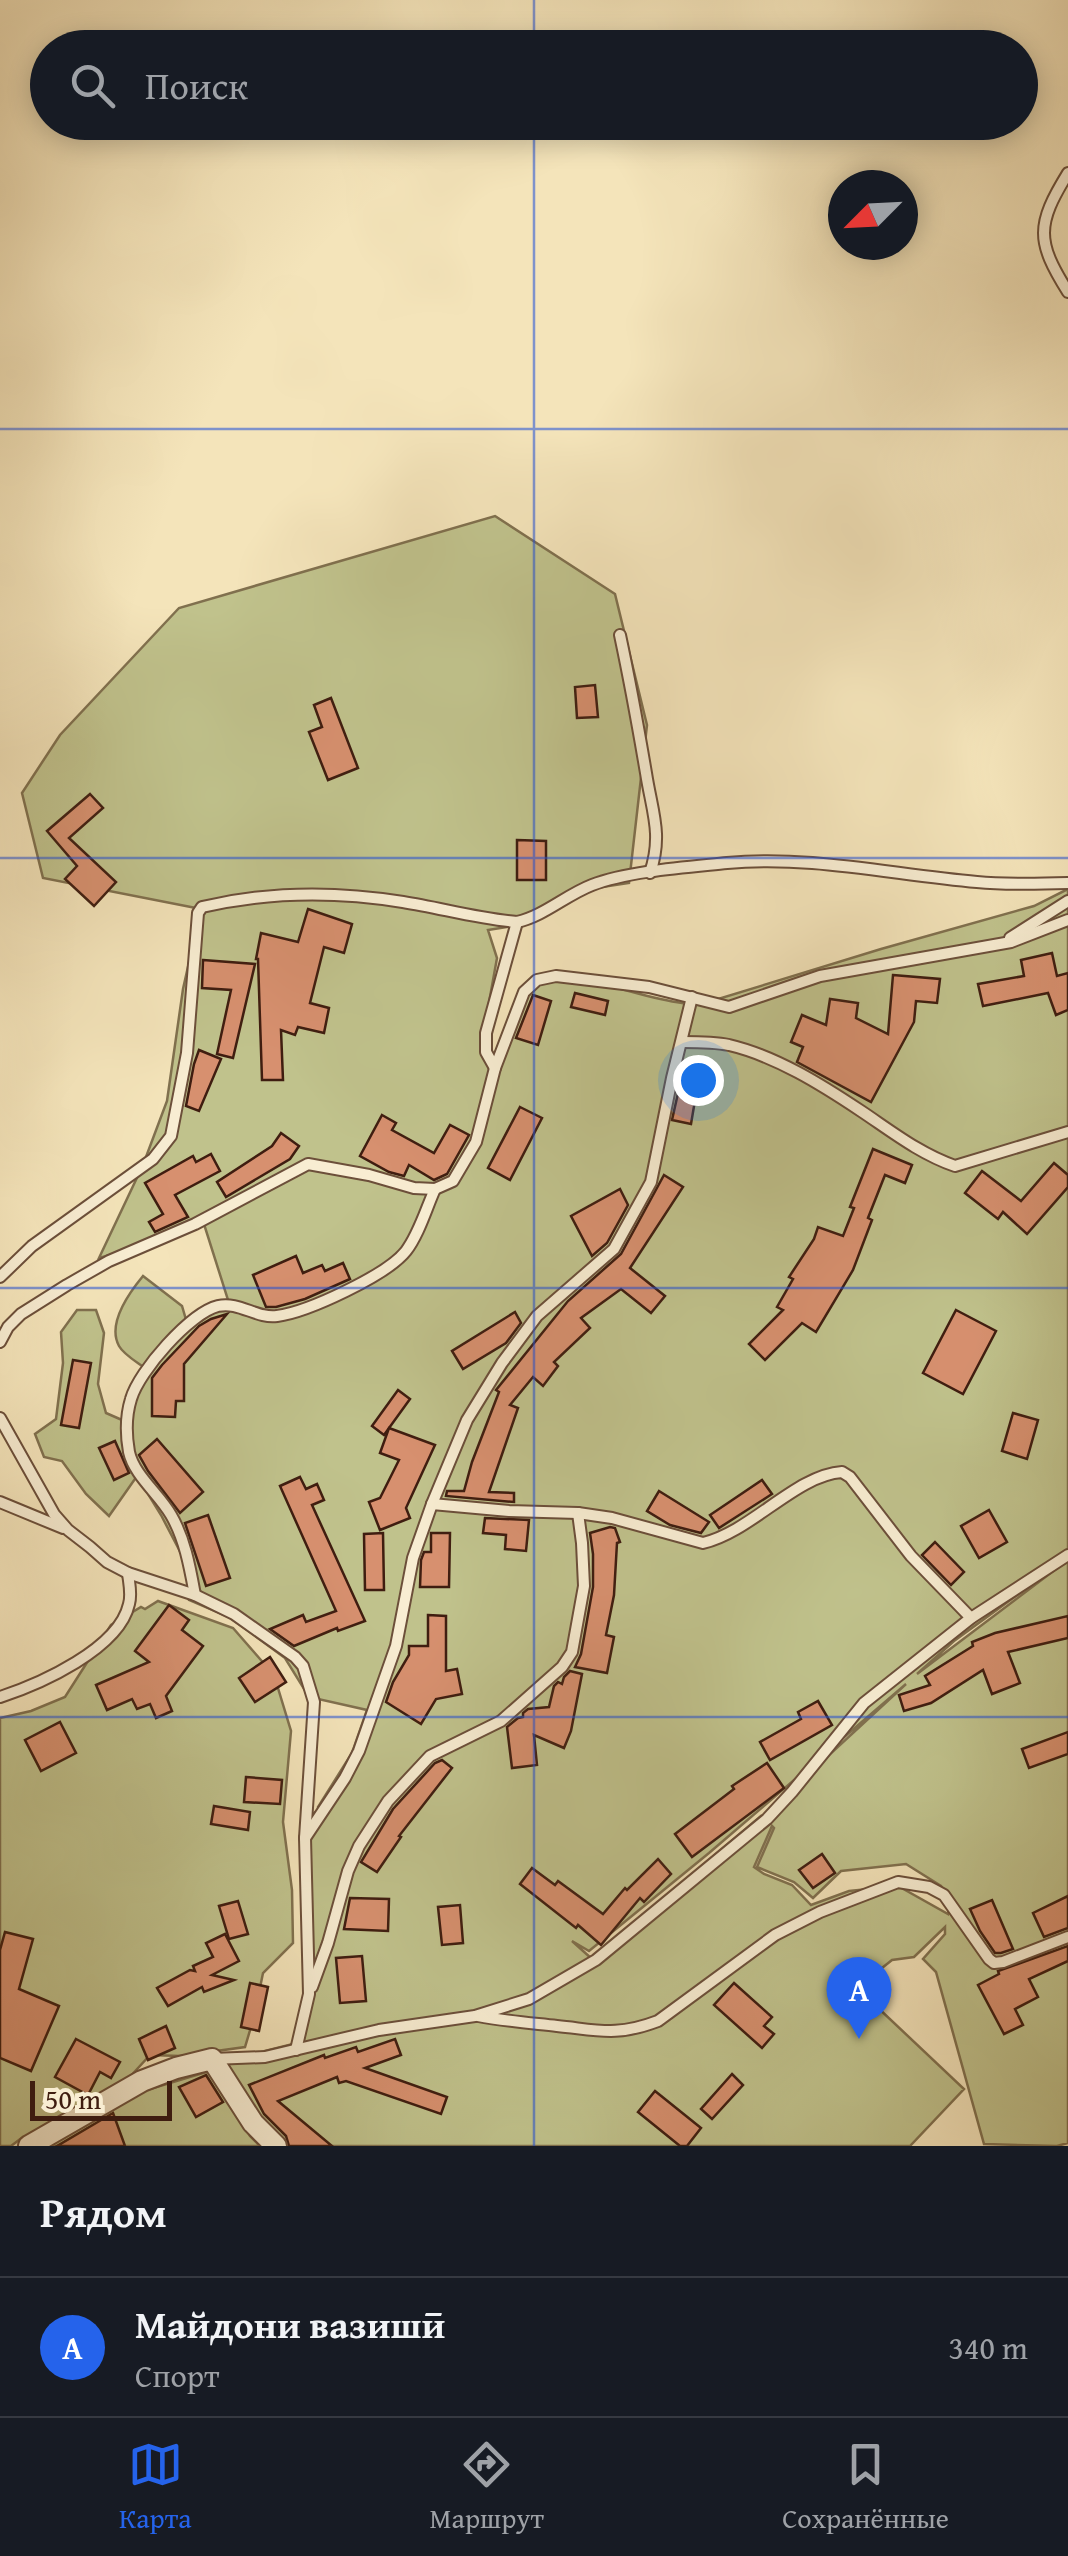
<!DOCTYPE html>
<html lang="ru">
<head>
<meta charset="utf-8">
<style>
	body { margin:0; font-family:"Gentium Book Plus",serif; background:#242831; color:#f1f3f6 }
	.compass { position:absolute; left:828px; top:170px; width:90px; height:90px; border-radius:50%; background:#171b24; box-shadow:0 5px 25px #0003; rotate:246deg }
	.scale { position:absolute; left:30px; bottom:25px; width:142px; box-sizing:border-box; padding-left:10px; border:5px solid #3f1d10; border-top:0; font-size:28px; line-height:35px; white-space:nowrap; color:#3f1d10; -webkit-text-stroke:8px #f8edd2; paint-order:stroke }
	.you { position:absolute; left:698px; top:1080px; width:35px; height:35px; margin:-25px; border:8px solid #fff; border-radius:50%; background:#1a73e8; box-shadow:0 0 0 15px #1a73e833 }
	.badge { display:grid; place-items:center; width:65px; height:65px; border-radius:50%; background:#2563eb; color:#fff; font-size:32px; font-weight:700 }
	.pin { position:absolute; translate:-50% -82px; filter:drop-shadow(0 2px 5px #0008) }
	.pin::after { content:''; position:absolute; top:52px; width:35px; height:30px; background:inherit; clip-path:polygon(0 0,100% 0,50% 100%) }
	.list { margin:0; padding:0; list-style:none }
	h2 { display:flex; justify-content:space-between; align-items:center; height:130px; margin:0; padding:0 40px; font-size:42px }
	h2 small { font-size:32px; font-weight:400; color:#9ea1a6 }
	.list li { display:grid; grid-template-columns:65px 1fr auto; gap:30px; align-items:center; box-sizing:border-box; height:140px; padding:0 40px; border-top:2px solid #363941 }
	.list b { display:block; font-size:38px; white-space:nowrap }
	.list p { margin:0; font-size:32px; white-space:nowrap; color:#9ea1a6 }
	.list em { font-size:32px; font-style:normal; color:#9ea1a6 }
	.icon { flex:none; width:55px; height:55px; fill:none; stroke:currentColor; stroke-width:2; stroke-linecap:round; stroke-linejoin:round }
	.map { position:relative; flex:none; width:1068px; height:2146px; overflow:hidden }
	.search { position:absolute; background:#171b24; box-shadow:0 5px 25px #0003; left:30px; right:30px; top:30px; height:110px; display:flex; align-items:center; gap:25px; box-sizing:border-box; padding:0 35px; border-radius:55px; color:#9ea1a6; font-size:38px }
	.sheet { height:270px; background:#171b24 }
	nav { display:flex; justify-content:space-around; align-items:center; box-sizing:border-box; height:140px; border-top:2px solid #363941; background:#171b24; font-size:28px; color:#9ea1a6 }
	nav a { display:grid; justify-items:center; gap:5px }
	nav .on { color:#2563eb }
	.map>svg:first-child { display:block }
	.green { fill:#c0c28c; stroke:#80704e; stroke-width:2.5; fill-rule:evenodd }
	.building { fill:#d7906f; stroke:#3f1d10; stroke-width:2.5 }
	.lines { fill:none; stroke-linecap:round; stroke-linejoin:round }
	.service-casing { stroke:#6c4f3a; stroke-width:14 }
	.minor-casing { stroke:#6c4f3a; stroke-width:24 }
	.service { stroke:#f8edd2; stroke-width:10 }
	.minor { stroke:#f8edd2; stroke-width:20 }
	.grid { fill:none; stroke:#1d4ed8; stroke-width:2.5; stroke-opacity:0.55 }
</style>
</head>
<body>
<div class="map">
<svg width="1068" height="2146" viewBox="0 0 1068 2146">
	<rect width="100%" height="100%" fill="#f4e4ba"/>
	<filter id="stains"><feTurbulence type="fractalNoise" baseFrequency=".002" numOctaves="4"/><feColorMatrix values="0 0 0 0 .2 0 0 0 0 .09 0 0 0 0 .02 0 0 0 .5 -.17"/></filter>
	<radialGradient id="worn" r=".72"><stop offset=".6" stop-color="#630" stop-opacity="0"/><stop offset="1" stop-color="#630" stop-opacity=".3"/></radialGradient>
	<!-- green -->
	<g class="green">
		<path d="M495 516 615 594 647 725 629 883 589 889 526 924 488 930 497 958 488 1008 492 1068 532 984C542 982 553 978 564 979 604 980 642 998 682 1003L683 993 715 1000 881 949 1034 906 1068 889V1558L954 1641 917 1674 1068 1560V2143L1057 2146 984 2144 936 1972 923 1959 945 1934V1927L914 1957 892 1960 857 1988 964 2089 910 2146H280L215 2055 261 2052 293 2044 312 1975 307 1819 319 1809 318 1807 352 1753 367 1710 309 1697 285 1658 229 1617 189 1600 186 1563 161 1515 137 1476 109 1516 86 1494 62 1461 44 1457 35 1434 56 1419 63 1363 61 1332 77 1310H96L104 1333 98 1384 106 1413 122 1420 133 1387 145 1368C137 1362 124 1355 119 1346 107 1324 129 1293 143 1276L182 1306 187 1323 229 1303 204 1224 179 1236 99 1258 143 1165 167 1101 183 989 201 909 43 878 22 793 60 735 179 608ZM906 1684 763 1816 764 1819 761 1816 592 1959 572 1941 589 1951 709 1853ZM772 1826 774 1828 757 1867 794 1882 813 1898 841 1871 906 1864 941 1886 950 1899 948 1914 898 1886 849 1891 811 1905 792 1885 764 1874 754 1867Z"/>
		<path d="M158 1601 233 1628 274 1675 291 1731 283 1822 292 1890 293 1943 263 1973 254 2017 245 2047 180 2056 150 2055 127 2080 27 2141 23 2137 11 2146H0V1718L31 1711 65 1697 111 1625 141 1607 145 1609Z"/>
		<path d="M213 2070 250 2136 260 2146H49L130 2095Z"/>
	</g>
	<!-- building -->
	<g class="building">
		<path d="M595 685 598 717 577 718 575 687Z"/>
		<path d="M331 698 358 768 328 780 309 732 322 727 314 705Z"/>
		<path d="M90 794 103 808 69 838 116 882 94 906 65 879 77 866 47 831Z"/>
		<path d="M517 840 546 841V880H517Z"/>
		<path d="M308 909 352 924 344 953 324 947 310 1003 329 1008 324 1033 298 1027 295 1035 281 1030 283 1080H262L258 959H256L261 933 298 942Z"/>
		<path d="M1052 953 1057 976 1068 973V1010L1056 1015 1048 993 983 1006 978 984 1024 976 1021 960Z"/>
		<path d="M203 960 255 964 233 1058 217 1054 231 990 202 988Z"/>
		<path d="M893 975 940 979 937 1003 916 1001 914 1022 871 1102 797 1062 803 1047 791 1042 802 1015 826 1025 830 999 858 1003 856 1018 888 1034Z"/>
		<path d="M575 993 608 1001 605 1015 571 1007Z"/>
		<path d="M533 995 551 1001 538 1045 516 1038Z"/>
		<path d="M199 1050 221 1059 199 1111 186 1106 194 1064Z"/>
		<path d="M685 1062 701 1065 691 1124 672 1120Z"/>
		<path d="M520 1107 542 1118 510 1180 488 1168Z"/>
		<path d="M382 1115 396 1123 392 1130 434 1153 450 1125 469 1135 447 1174 434 1180 409 1165 404 1176 389 1172 360 1156Z"/>
		<path d="M281 1133 299 1146 290 1159 226 1197 217 1182 272 1146Z"/>
		<path d="M873 1149 912 1165 905 1183 885 1175 868 1218 872 1220 853 1270 816 1332 802 1323 765 1360 749 1344 783 1310 777 1307 793 1279 789 1277 814 1239 818 1227 843 1236 854 1208 850 1207Z"/>
		<path d="M211 1154 220 1171 175 1195 188 1217 155 1232 149 1222 163 1214 145 1183 193 1156 196 1162Z"/>
		<path d="M1054 1163 1068 1175V1187L1027 1234 1003 1212 998 1219 965 1193 982 1171 1021 1201Z"/>
		<path d="M664 1175 683 1187 630 1268 665 1296 651 1313 621 1289 581 1318 590 1328 554 1362 558 1366 543 1386 533 1377 510 1405 518 1408 489 1492 514 1493V1502L446 1496 447 1491H464L472 1462 499 1392 496 1390 568 1301 621 1254Z"/>
		<path d="M620 1189 628 1205 607 1243 592 1256 571 1216Z"/>
		<path d="M296 1256 303 1273 322 1265 325 1271 343 1263 350 1279 305 1299 276 1307H266L253 1275Z"/>
		<path d="M956 1310 996 1331 963 1394 923 1373Z"/>
		<path d="M515 1312 521 1323 506 1343 463 1369 452 1351Z"/>
		<path d="M227 1314 184 1364V1401H176L175 1417 152 1416V1378L162 1365 199 1326 211 1319Z"/>
		<path d="M73 1360 91 1363 79 1428 61 1425Z"/>
		<path d="M398 1390 410 1399 384 1435 372 1426Z"/>
		<path d="M1013 1413 1038 1420 1027 1459 1002 1451Z"/>
		<path d="M389 1428 435 1445 406 1508 410 1518 380 1530 369 1502 380 1498 399 1460 380 1453Z"/>
		<path d="M157 1439 203 1492 180 1513 148 1471 139 1455Z"/>
		<path d="M115 1441 129 1473 114 1480 99 1448Z"/>
		<path d="M300 1477 306 1489 317 1484 324 1500 312 1505 365 1621 338 1631 337 1628 294 1646 270 1629 303 1615 306 1622 336 1611 280 1486Z"/>
		<path d="M762 1480 772 1494 719 1528 710 1515Z"/>
		<path d="M659 1491 709 1522 701 1533 670 1525 647 1511Z"/>
		<path d="M989 1510 1007 1542 979 1558 961 1526Z"/>
		<path d="M208 1515 230 1578 206 1586 185 1523Z"/>
		<path d="M485 1518 529 1520 526 1551 505 1549 506 1535 483 1533Z"/>
		<path d="M610 1527 615 1528 620 1542 617 1543 614 1595 606 1635 614 1637 607 1673 575 1667 581 1654 593 1587V1554L590 1533Z"/>
		<path d="M383 1533 384 1590H365L364 1534Z"/>
		<path d="M431 1533H450L449 1587H420L421 1560 424 1552H431Z"/>
		<path d="M935 1542 964 1572 951 1585 922 1555Z"/>
		<path d="M169 1605 189 1620 182 1630 203 1646 166 1696 172 1711 156 1718 150 1704 137 1709 132 1699 107 1710 96 1685 149 1662 135 1651Z"/>
		<path d="M428 1615 446 1616V1671L457 1669 462 1694 436 1699 421 1724 386 1702 393 1682 409 1655V1646H428Z"/>
		<path d="M1068 1616V1638L1008 1652 1020 1683 992 1694 983 1670 931 1703 904 1711 899 1695 930 1685 925 1676 973 1646 972 1642 995 1633Z"/>
		<path d="M270 1657 286 1682 255 1702 239 1678Z"/>
		<path d="M570 1671 582 1674 571 1731 564 1748 534 1735 537 1765 512 1768 507 1727 518 1718 523 1717V1713L528 1709 549 1707 554 1686 558 1682 562 1684 564 1677Z"/>
		<path d="M818 1701 832 1725 770 1760 760 1742 801 1719 798 1712Z"/>
		<path d="M60 1722 76 1753 41 1771 25 1740Z"/>
		<path d="M1068 1732V1754L1029 1768 1022 1749Z"/>
		<path d="M442 1760 452 1768 399 1836 401 1837 377 1872 361 1862 393 1809 435 1763Z"/>
		<path d="M767 1763 784 1788 692 1857 675 1834 734 1789 732 1786Z"/>
		<path d="M246 1777 282 1780 280 1804 244 1802Z"/>
		<path d="M214 1806 250 1812 248 1830 211 1824Z"/>
		<path d="M822 1854 835 1873 813 1888 799 1870Z"/>
		<path d="M658 1859 671 1874 644 1902 640 1898 601 1945 578 1925 576 1928 520 1884 532 1868 555 1885 558 1881 603 1914 625 1888 627 1890Z"/>
		<path d="M1068 1896V1928L1044 1937 1033 1913Z"/>
		<path d="M350 1898 389 1899 388 1931 344 1929Z"/>
		<path d="M992 1900 1013 1949 1001 1953H995L980 1931 970 1909Z"/>
		<path d="M238 1901 248 1934 229 1939 219 1906Z"/>
		<path d="M460 1905 463 1943 442 1945 438 1907Z"/>
		<path d="M5 1932 33 1939 19 1989 59 2006 31 2071 0 2058V1950Z"/>
		<path d="M225 1934 239 1961 212 1975 234 1980 204 1992 202 1987 168 2006 157 1988 190 1970 195 1971 193 1966 213 1957 206 1943Z"/>
		<path d="M1068 1946V1961L1029 1979 1038 1997 1015 2009 1023 2025 1004 2034 978 1985 999 1974 998 1971Z"/>
		<path d="M362 1956 366 2001 340 2003 336 1958Z"/>
		<path d="M250 1983 268 1987 259 2031 241 2027Z"/>
		<path d="M734 1983 772 2017 764 2026 774 2034 762 2048 714 2005Z"/>
		<path d="M166 2026 175 2048 148 2060 139 2039Z"/>
		<path d="M76 2039 120 2062 111 2078 100 2072 88 2095 55 2077Z"/>
		<path d="M395 2039 401 2055 365 2068 447 2097 441 2114 346 2081 339 2083 337 2077 278 2101 332 2146H289L286 2136 264 2114 249 2085 324 2055 325 2058 356 2047 358 2052Z"/>
		<path d="M732 2074 743 2085 712 2119 701 2109Z"/>
		<path d="M206 2075 223 2102 196 2117 179 2087Z"/>
		<path d="M655 2091 701 2128 687 2146H680L638 2112Z"/>
		<path d="M113 2113 125 2146H57Z"/>
	</g>
	<g class="lines">
		<defs>
			<g id="service">
				<path d="M1068 173C1036 225 1036 241 1068 292"/>
				<path d="M620 635C630 682 638 726 646 773 652 812 663 834 650 873"/>
				<path d="M1010 938 1068 901"/>
				<path d="M683 1042C698 1042 714 1042 729 1045 776 1056 822 1085 861 1111 891 1131 920 1154 955 1166L1068 1132"/>
				<path d="M495 1068 486 1052V1033L517 922"/>
				<path d="M0 1277 32 1246 153 1159 171 1136 187 1053 198 913 202 907C270 891 335 891 403 902 441 908 479 919 517 922 544 916 566 895 592 885 628 871 688 867 727 863 810 855 894 875 977 882 1007 885 1038 884 1068 883"/>
				<path d="M0 1342 8 1327 21 1314 67 1285 109 1261 195 1224 308 1164 369 1175 414 1188 435 1189 453 1181 476 1142 495 1068 524 992 537 980 556 976 649 987 729 1007 820 976 1011 942 1068 920"/>
				<path d="M0 1418 54 1514 68 1530 90 1547 107 1562 128 1573 195 1595 234 1614 295 1657 303 1666 314 1702 305 1838 309 1994 296 2050"/>
				<path d="M0 1502 63 1528"/>
				<path d="M432 1504 509 1511 578 1513 612 1518 703 1543C751 1532 796 1475 842 1472L850 1477 911 1556 971 1618"/>
				<path d="M195 1595C190 1568 185 1539 171 1515 159 1494 134 1475 129 1452 126 1435 126 1415 131 1399 139 1371 190 1313 218 1306 239 1301 257 1319 277 1316 308 1312 387 1275 406 1251 419 1234 426 1209 435 1189"/>
				<path d="M0 1697C40 1684 119 1649 129 1604 132 1594 129 1583 128 1573"/>
				<path d="M305 1838 345 1778 359 1751 396 1646 413 1558 432 1504 467 1420 502 1363 537 1316 614 1249 651 1182 672 1078 692 997"/>
				<path d="M312 1987 328 1943 348 1871 359 1846 388 1801 430 1756 501 1721 562 1667 572 1652 584 1586 582 1543 578 1513"/>
				<path d="M478 2016C504 2021 530 2023 557 2026 598 2030 616 2037 658 2021L775 1935 820 1912 898 1882 929 1887 944 1895 989 1959 994 1963 1003 1962 1068 1937"/>
				<path d="M212 2059 265 2057 379 2030 475 2016 529 1999 596 1960 767 1819 792 1792 864 1703 971 1618 1068 1555"/>
			</g>
			<path id="minor" d="M29 2146 142 2081 176 2068 212 2059 253 2123 276 2146"/>
		</defs>
		<!-- service casing -->
		<use href="#service" class="service-casing"/>
		<!-- minor casing -->
		<use href="#minor" class="minor-casing"/>
		<!-- service -->
		<use href="#service" class="service"/>
		<!-- minor -->
		<use href="#minor" class="minor"/>
	</g>
	<!-- grid -->
	<path class="grid" d="M534 0V48M534 122V2146M0 429H1068M0 858H1068M0 1288H1068M0 1717H1068"/>
	<rect width="100%" height="100%" filter="url(#stains)"/>
	<rect width="100%" height="100%" fill="url(#worn)"/>
</svg>
<svg class="compass" viewBox="-18 -18 36 36"><path d="M0-13l5 13h-10z" fill="#e53935"/><path d="M0 13l5-13h-10z" fill="#9ea1a6"/></svg>
<div class="scale">50 m</div>
<div class="you"></div>
<div class="pin badge" style="left:859px;top:2039px">A</div>
<div class="search"><svg class="icon" aria-label="search" viewBox="0 0 24 24"><circle cx="10" cy="10" r="6"/><path d="M15 15l6 6"/></svg>Поиск</div>
</div>
<section class="sheet">
<h2>Рядом<small></small></h2>
<ul class="list">
<li><span class="badge">A</span><div><b>Майдони вазишӣ</b><p>Спорт</p></div><em>340 m</em></li>
</ul>
</section>
<nav>
<a class="on"><svg class="icon" aria-label="map" viewBox="0 0 24 24"><path d="M3 6l6-2 6 2 6-2v14l-6 2-6-2-6 2zM9 4v14M15 6v14"/></svg>Карта</a>
<a><svg class="icon" aria-label="directions" viewBox="0 0 24 24"><path d="M12 3l9 9-9 9-9-9zM9 14v-3h6M13 9l2 2-2 2"/></svg>Маршрут</a>
<a><svg class="icon" aria-label="saved" viewBox="0 0 24 24"><path d="M7 4h10v16l-5-4-5 4z"/></svg>Сохранённые</a>
</nav>
</body>
</html>
